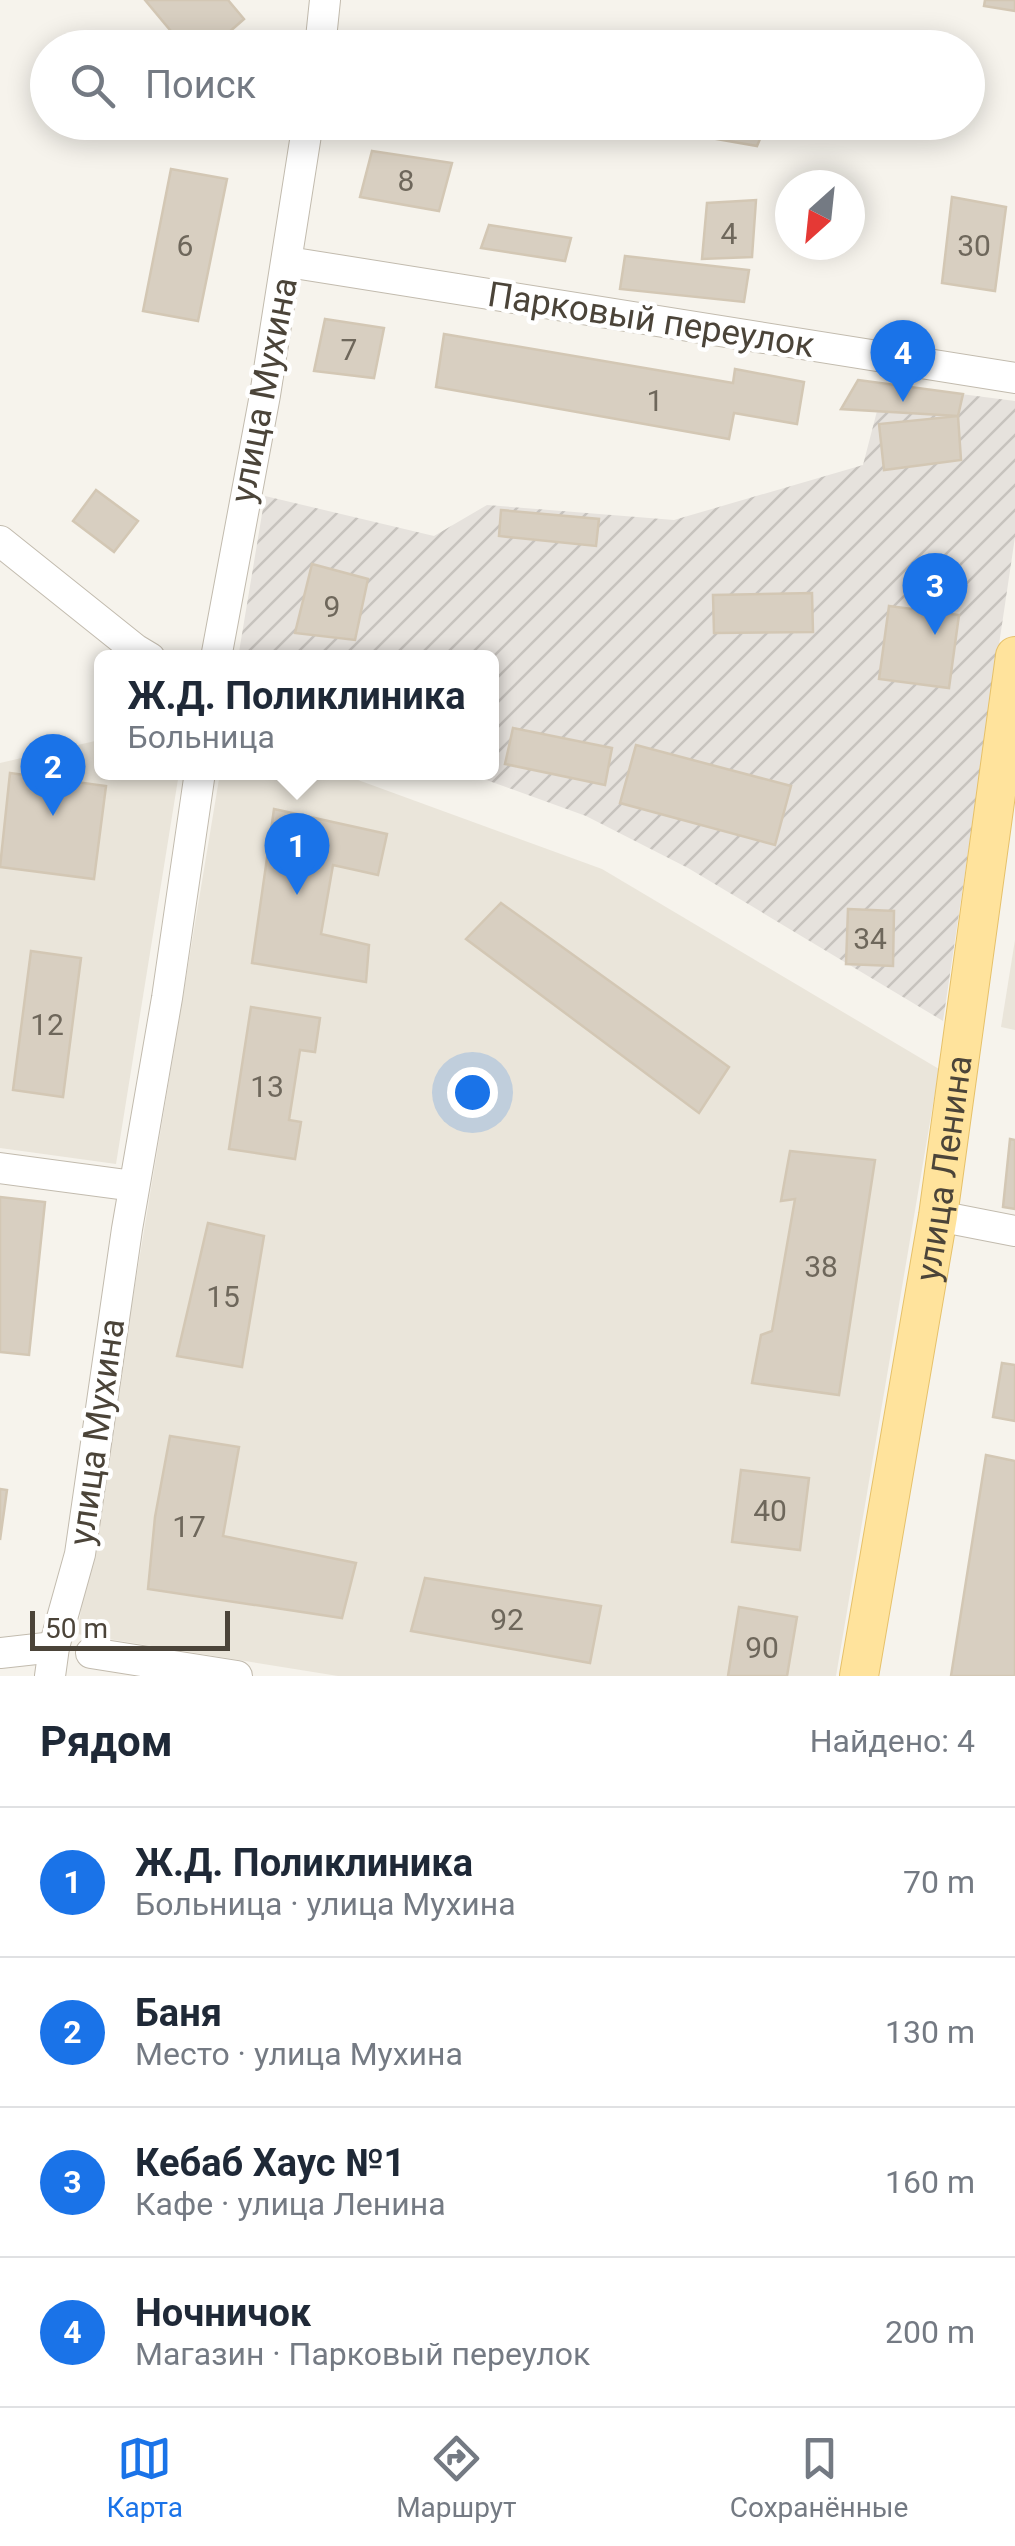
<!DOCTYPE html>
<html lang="ru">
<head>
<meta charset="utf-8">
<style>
	body { margin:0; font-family:Roboto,sans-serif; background:#f6f6f7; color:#1f2937 }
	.compass { position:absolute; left:775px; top:170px; width:90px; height:90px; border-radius:50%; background:#fff; box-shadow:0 5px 25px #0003; rotate:207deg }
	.scale { position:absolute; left:30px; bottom:25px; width:200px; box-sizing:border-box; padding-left:10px; border:5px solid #4b4439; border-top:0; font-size:28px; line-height:35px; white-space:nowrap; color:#4b4439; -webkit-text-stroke:8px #fff; paint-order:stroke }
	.you { position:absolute; left:472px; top:1092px; width:35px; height:35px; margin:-25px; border:8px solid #fff; border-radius:50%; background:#1a73e8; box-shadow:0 0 0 15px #1a73e833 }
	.badge { display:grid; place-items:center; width:65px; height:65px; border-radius:50%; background:#1a73e8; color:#fff; font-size:32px; font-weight:700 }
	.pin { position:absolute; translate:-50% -82px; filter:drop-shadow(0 2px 5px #0008) }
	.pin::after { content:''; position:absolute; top:52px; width:35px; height:30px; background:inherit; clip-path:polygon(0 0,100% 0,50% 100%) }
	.popup { position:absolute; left:94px; top:650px; width:405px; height:130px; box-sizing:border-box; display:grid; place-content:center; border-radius:15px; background:#fff; filter:drop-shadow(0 2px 8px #0005); font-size:32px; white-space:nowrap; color:#747a83 }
	.popup b { font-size:38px; color:#1f2937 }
	.popup::after { content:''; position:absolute; left:50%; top:100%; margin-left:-20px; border:20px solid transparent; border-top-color:#fff }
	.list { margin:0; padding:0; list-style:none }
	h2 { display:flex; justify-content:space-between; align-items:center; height:130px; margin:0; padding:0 40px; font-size:42px }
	h2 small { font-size:32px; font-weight:400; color:#747a83 }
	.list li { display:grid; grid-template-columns:65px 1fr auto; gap:30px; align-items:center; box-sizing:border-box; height:150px; padding:0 40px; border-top:2px solid #e0e1e3 }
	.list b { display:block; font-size:38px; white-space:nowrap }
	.list p { margin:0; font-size:32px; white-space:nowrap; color:#747a83 }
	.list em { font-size:32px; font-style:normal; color:#747a83 }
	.icon { flex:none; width:55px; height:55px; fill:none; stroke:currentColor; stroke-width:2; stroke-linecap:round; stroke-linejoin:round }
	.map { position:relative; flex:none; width:1015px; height:1676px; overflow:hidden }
	.search { position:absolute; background:#fff; box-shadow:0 5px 25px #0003; left:30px; right:30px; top:30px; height:110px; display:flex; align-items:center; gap:25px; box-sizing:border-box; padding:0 35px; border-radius:55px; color:#747a83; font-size:38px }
	.sheet { height:730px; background:#fff }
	nav { display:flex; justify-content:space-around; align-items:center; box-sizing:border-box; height:140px; border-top:2px solid #e0e1e3; background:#fff; font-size:28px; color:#747a83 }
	nav a { display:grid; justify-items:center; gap:5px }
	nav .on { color:#1a73e8 }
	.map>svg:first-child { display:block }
	.residential { fill:#eae5da }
	.industrial { fill:url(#industrial-furrows) }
	.building { fill:#d8cfc1; stroke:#d3c7b4; stroke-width:2.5 }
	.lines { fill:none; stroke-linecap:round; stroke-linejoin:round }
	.minor-casing { stroke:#c2bbae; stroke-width:32 }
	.major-casing { stroke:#e6c16a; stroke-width:40 }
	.minor { stroke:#fff; stroke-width:30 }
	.major { stroke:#ffe39c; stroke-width:38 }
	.labels { text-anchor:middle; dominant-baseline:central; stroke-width:9; stroke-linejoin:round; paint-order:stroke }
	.number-label { font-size:30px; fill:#6e675b }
	.street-label { font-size:35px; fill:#4b4439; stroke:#fff }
</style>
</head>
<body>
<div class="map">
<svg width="1015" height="1676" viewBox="0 0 1015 1676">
	<defs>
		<pattern id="industrial-furrows" width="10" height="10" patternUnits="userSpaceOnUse" patternTransform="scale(2.5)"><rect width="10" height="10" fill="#e6e2dd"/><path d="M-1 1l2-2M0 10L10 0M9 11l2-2" fill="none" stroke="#c7c3be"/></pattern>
	</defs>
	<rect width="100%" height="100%" fill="#f6f3ec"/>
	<!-- residential -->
	<g class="residential">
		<path d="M95 741H102V772L179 773 116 1164 0 1148V763Z"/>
		<path d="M220 773H322L358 780 602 869 939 1069 836 1676H338L77 1634Z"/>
		<path d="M1015 940V1030L1001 1027Z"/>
	</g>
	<!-- industrial -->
	<path class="industrial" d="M884 384 1015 401V537L943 1021 688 868 586 816 467 773 492 772V658H238L265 496 434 536 487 505 674 520 863 465Z"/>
	<!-- building -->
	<g class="building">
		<path d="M145 0H228L244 19 211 48H185Z"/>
		<path d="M985 0H1015V11L984 6Z"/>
		<path d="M691 122H767L757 146 688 134Z"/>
		<path d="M372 151 452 163 439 211 360 197Z"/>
		<path d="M171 169 227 179 198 321 143 311Z"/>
		<path d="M952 197 1006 207 995 291 942 283Z"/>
		<path d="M756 200 752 257 702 259 707 203Z"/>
		<path d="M489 225 571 238 565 261 481 248Z"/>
		<path d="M625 256 749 270 744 302 620 289Z"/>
		<path d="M325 319 384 328 374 378 314 371Z"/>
		<path d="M444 334 733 383 735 369 804 382 797 424 734 413 729 439 436 387Z"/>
		<path d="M858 380 963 394 958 416 841 409Z"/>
		<path d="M958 416 961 460 884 470 879 424Z"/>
		<path d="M96 490 138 521 114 552 73 521Z"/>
		<path d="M501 510 599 519 596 546 499 536Z"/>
		<path d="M312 564 368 579 355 640 295 633Z"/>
		<path d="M812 593 813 632 714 633 713 595Z"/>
		<path d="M889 606 959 615 949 688 879 679Z"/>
		<path d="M513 728 612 748 605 785 505 764Z"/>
		<path d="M636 745 791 786 775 845 620 803Z"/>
		<path d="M10 773 106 786 94 879 0 867Z"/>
		<path d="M274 809 387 834 378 875 333 865 321 934 369 945 366 982 252 963Z"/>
		<path d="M501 903 729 1067 699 1113 466 939Z"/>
		<path d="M848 909 894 911 893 966 846 964Z"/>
		<path d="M31 951 81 958 63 1097 13 1090Z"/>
		<path d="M251 1007 320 1018 315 1052 300 1050 289 1120 301 1122 295 1159 229 1149Z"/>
		<path d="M1010 1139 1015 1140V1209L1003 1207Z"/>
		<path d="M790 1151 875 1160 839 1395 752 1383 761 1335 772 1331 795 1199 781 1201Z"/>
		<path d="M0 1197 45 1202 29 1355 0 1352Z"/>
		<path d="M208 1223 264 1236 242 1367 177 1356Z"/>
		<path d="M1002 1363 1015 1365V1421L993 1417Z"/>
		<path d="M170 1436 239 1447 223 1536 356 1563 342 1618 148 1589 155 1517Z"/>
		<path d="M986 1455 1015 1461V1676H951Z"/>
		<path d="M741 1470 809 1478 800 1550 732 1542Z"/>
		<path d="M0 1489 7 1490 0 1540Z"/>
		<path d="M425 1578 601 1606 590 1663 411 1631Z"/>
		<path d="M739 1607 797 1617 787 1676H728Z"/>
	</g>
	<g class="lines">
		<defs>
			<g id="minor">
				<path d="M320 48 325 0"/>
				<path d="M288 262 1015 378"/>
				<path d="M0 541 135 649 150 658"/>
				<path d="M216 658 265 395 308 122"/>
				<path d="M0 1168 134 1186"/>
				<path d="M938 1216 1015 1231"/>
				<path d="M0 1653 54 1647"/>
				<path d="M91 1653 237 1676"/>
				<path d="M50 1676 54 1647 80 1554 127 1229 167 998 200 772"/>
			</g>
			<g id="major">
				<path id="s1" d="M859 1676 938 1216 1015 656"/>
			</g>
		</defs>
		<!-- minor casing -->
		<use href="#minor" class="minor-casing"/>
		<!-- major casing -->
		<use href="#major" class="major-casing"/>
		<!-- minor -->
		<use href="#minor" class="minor"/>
		<!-- major -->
		<use href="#major" class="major"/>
	</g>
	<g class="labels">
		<!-- number labels -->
		<g class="number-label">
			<text x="406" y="180">8</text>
			<text x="729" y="233">4</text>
			<text x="185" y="245">6</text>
			<text x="974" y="245">30</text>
			<text x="349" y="349">7</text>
			<text x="655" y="400">1</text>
			<text x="332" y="606">9</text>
			<text x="870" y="938">34</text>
			<text x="47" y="1024">12</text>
			<text x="267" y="1086">13</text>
			<text x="821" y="1266">38</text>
			<text x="223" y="1296">15</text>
			<text x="770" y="1510">40</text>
			<text x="189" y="1526">17</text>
			<text x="507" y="1619">92</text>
			<text x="762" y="1647">90</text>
		</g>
		<!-- street labels -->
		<g class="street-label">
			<text transform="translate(651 320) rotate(9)">Парковый переулок</text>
			<text transform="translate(264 390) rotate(-79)">улица Мухина</text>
			<text stroke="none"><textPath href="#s1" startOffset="515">улица Ленина</textPath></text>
			<text transform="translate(97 1432) rotate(-82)">улица Мухина</text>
		</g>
	</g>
</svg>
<svg class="compass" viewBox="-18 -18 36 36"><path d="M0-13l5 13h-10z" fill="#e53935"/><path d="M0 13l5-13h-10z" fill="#747a83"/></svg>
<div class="scale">50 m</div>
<div class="you"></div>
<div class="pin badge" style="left:297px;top:895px">1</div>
<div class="popup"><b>Ж.Д. Поликлиника</b>Больница</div>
<div class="pin badge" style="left:53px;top:816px">2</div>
<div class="pin badge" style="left:935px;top:635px">3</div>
<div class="pin badge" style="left:903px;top:402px">4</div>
<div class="search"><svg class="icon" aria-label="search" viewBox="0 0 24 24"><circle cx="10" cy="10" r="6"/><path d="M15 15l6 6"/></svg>Поиск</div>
</div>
<section class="sheet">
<h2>Рядом<small>Найдено: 4</small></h2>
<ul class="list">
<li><span class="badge">1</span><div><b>Ж.Д. Поликлиника</b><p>Больница · улица Мухина</p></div><em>70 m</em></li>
<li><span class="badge">2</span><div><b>Баня</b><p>Место · улица Мухина</p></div><em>130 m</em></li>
<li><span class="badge">3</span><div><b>Кебаб Хаус №1</b><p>Кафе · улица Ленина</p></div><em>160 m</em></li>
<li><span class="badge">4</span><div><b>Ночничок</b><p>Магазин · Парковый переулок</p></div><em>200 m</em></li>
</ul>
</section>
<nav>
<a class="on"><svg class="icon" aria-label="map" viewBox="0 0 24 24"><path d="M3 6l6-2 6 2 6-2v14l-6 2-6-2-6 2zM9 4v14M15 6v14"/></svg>Карта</a>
<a><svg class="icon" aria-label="directions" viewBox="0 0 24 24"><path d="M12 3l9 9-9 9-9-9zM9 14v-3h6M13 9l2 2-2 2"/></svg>Маршрут</a>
<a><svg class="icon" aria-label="saved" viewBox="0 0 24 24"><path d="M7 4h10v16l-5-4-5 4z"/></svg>Сохранённые</a>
</nav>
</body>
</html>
